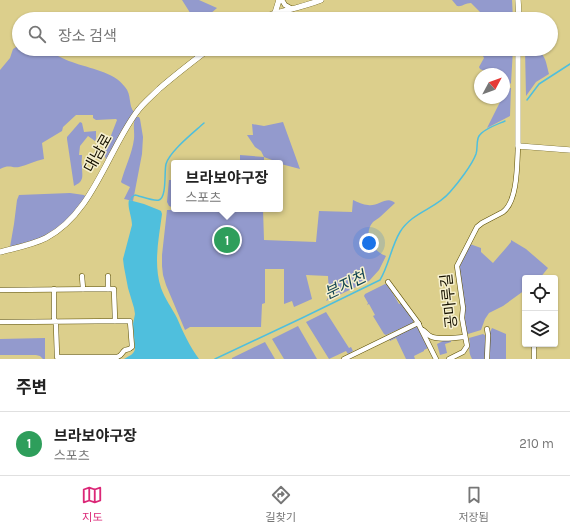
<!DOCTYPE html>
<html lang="ko">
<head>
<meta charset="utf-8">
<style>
	body { margin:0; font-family:Karla,"Noto Sans KR",sans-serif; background:#f2f2f2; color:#222 }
	.controls { position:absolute; right:12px; bottom:12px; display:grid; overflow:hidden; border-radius:4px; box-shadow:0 1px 3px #0004 }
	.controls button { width:36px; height:36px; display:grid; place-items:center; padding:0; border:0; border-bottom:1px solid #e0e0e0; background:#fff; color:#222; font:20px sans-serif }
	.compass { position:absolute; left:474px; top:68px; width:36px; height:36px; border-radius:50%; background:#fff; box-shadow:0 1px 3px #0004; rotate:49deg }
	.you { position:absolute; left:369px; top:243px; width:14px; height:14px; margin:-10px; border:3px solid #fff; border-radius:50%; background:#1a73e8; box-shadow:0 0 0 6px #1a73e833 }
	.badge { display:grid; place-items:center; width:26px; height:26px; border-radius:50%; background:#db2777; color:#fff; font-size:13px; font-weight:700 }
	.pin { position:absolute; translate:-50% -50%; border:2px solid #fff; box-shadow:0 1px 4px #0006 }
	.popup { position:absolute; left:171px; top:160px; width:112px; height:52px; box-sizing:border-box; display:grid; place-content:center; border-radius:4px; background:#fff; filter:drop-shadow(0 1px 3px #0005); font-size:13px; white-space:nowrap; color:#767676 }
	.popup b { font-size:15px; color:#222 }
	.popup::after { content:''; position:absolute; left:50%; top:100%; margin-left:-8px; border:8px solid transparent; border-top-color:#fff }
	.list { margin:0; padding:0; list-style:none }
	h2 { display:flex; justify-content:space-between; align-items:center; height:52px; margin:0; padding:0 16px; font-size:17px }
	h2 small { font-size:13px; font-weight:400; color:#767676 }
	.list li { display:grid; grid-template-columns:26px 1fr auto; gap:12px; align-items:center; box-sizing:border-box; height:64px; padding:0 16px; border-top:1px solid #e0e0e0 }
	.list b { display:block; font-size:15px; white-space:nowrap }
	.list p { margin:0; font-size:13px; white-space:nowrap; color:#767676 }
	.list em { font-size:13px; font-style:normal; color:#767676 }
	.icon { flex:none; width:22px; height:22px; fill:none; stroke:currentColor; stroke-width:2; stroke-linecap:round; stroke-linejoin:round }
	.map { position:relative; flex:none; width:570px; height:359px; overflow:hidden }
	.search { position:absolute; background:#fff; box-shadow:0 1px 3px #0004; left:12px; right:12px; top:12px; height:44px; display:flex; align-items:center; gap:10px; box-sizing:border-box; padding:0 14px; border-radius:22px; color:#767676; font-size:15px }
	.sheet { height:116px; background:#fff }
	nav { display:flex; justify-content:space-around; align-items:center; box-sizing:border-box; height:56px; border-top:1px solid #e0e0e0; background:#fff; font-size:11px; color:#767676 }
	nav a { display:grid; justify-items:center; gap:2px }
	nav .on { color:#db2777 }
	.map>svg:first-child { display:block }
	.green { fill:#939acd }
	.water { fill:#4fbfdd }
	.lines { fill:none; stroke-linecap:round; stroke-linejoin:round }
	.stream { stroke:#4fbfdd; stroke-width:1.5 }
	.minor-casing { stroke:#594c00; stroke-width:5.5 }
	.tertiary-casing { stroke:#594c00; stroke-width:6 }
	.minor { stroke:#fff; stroke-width:4.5 }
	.tertiary { stroke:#fff; stroke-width:5.5 }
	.labels { text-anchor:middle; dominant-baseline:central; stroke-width:3; stroke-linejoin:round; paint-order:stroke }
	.street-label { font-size:15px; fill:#171200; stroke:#f6f0cf }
	.water-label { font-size:16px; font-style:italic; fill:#154653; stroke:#f6f0cf }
</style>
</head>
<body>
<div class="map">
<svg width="570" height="359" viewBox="0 0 570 359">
	<rect width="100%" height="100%" fill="#dccf8c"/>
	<!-- green -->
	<g class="green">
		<path d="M182 0H199L217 8 210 14 214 19H194Z"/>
		<path d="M452 0H512L513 19H487L471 3C465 3 462 7 457 6Z"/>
		<path d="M18 46H19V49C33 49 46 50 58 56 63 58 68 61 72 62 90 69 113 71 125 87 132 95 128 105 134 112L106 160 105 156V151L117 120 116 119 96 120 93 118V115H76L63 127 62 131 42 143 44 159C35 161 27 165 19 167 10 168 10 164 0 169V70L10 58 13 49Z"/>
		<path d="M473 49H513L511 83 508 86 504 84V74H491L480 69 479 67 484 58 483 56 472 50Z"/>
		<path d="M525 49C545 49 545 58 549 74L536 82 526 96Z"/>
		<path d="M510 88H511L510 116 487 128 502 98H504L505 94Z"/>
		<path d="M136 117H139L140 119 143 137 142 154 133 201 124 199 130 187 122 183 121 182C125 167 132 154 134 139 135 132 132 123 136 117Z"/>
		<path d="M80 122 82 123 84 132 96 131V139L95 141 88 136 80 146 79 155H82C82 159 81 163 82 166 82 176 85 181 74 186L67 139V137Z"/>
		<path d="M283 122 300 169 281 164 280 163 264 157V163H240V155L264 157 261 151 255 147 247 135H253L252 124 264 126Z"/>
		<path d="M169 180H174V208L169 206 167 202Z"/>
		<path d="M70 193 84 195 86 197 79 208 63 224 41 238 10 247 14 224 17 200 19 195Z"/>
		<path d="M353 200C358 202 363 205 368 205 378 207 387 195 395 203 390 208 385 212 380 217 378 219 375 220 373 222 362 235 373 251 386 256L379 270 369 281 326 301 329 296 328 276 306 275 312 299 294 307 292 301 284 304V269H265V303L262 304 261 327H190L185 330 166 285 163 275 162 266V255L167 210 263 209 264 240 316 242 319 211 352 212Z"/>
		<path d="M511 240 526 249 548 268 540 278H525V290L503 306 489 313 485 319 481 330 468 334 467 333 464 318 459 268 460 264 470 244 481 248V252L493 263C499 256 505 249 511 242Z"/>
		<path d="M385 284 388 285 399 304 402 303 414 320 413 323 386 335 384 334 373 316 375 315 369 304 367 305 368 303 364 296 365 294Z"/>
		<path d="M326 312 349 348 351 347 353 351 348 354 346 351 329 359 306 322Z"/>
		<path d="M298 326 317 359H284L272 339Z"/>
		<path d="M417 326 428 348 424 350V351L414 356 415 359H406L396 338 390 341 389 339Z"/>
		<path d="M492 328 506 334V359H489L490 332Z"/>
		<path d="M483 334 486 336 485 359H472C467 349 471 348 469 338Z"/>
		<path d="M45 338V359H43L40 356 36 355H0V339Z"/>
		<path d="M443 341H451V342L445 344 447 353 440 355 437 344Z"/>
		<path d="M265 342 275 359H232V358Z"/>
	</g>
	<!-- water -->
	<path class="water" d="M129 200 144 204 159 210 161 211 162 214C159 238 153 263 161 288 165 299 172 308 177 318 183 332 190 347 199 359H124C129 356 135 354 135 348L133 324 135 314 134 308 128 288 124 267 123 259 132 225C132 217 127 207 129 200Z"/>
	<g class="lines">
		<!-- stream -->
		<g class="stream">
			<path d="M527 100 539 84 570 64"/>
			<path d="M131 200 132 197 135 195C140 196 155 202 159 200 167 197 164 172 166 164 170 151 193 133 204 123"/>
			<path d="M215 359 302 318 380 280C389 265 391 247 400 232 412 212 436 209 450 192 458 183 472 165 476 154 478 148 476 141 479 136 483 129 498 124 505 121"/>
		</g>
		<defs>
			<g id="minor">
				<path d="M282 0 285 5 292 9"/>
				<path d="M82 276 83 289"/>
				<path d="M108 276V289"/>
				<path d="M388 282 419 324"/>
				<path d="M0 290 114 289 115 321"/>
				<path d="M0 322C43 322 87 321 130 321L132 347C129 350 128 349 125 350 121 353 122 356 117 357H57L56 325 54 318V289"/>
				<path d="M487 329 488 335 487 359"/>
				<path d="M423 330C426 332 428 335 430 336 439 341 456 337 465 337"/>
				<path d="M344 359 418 323 436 359"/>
				<path d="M449 359 463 352 467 346 462 318 463 308 457 266 477 227 482 223 503 212C518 201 517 163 518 146"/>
				<path d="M534 359V344"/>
			</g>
			<g id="tertiary">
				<path d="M518 0 519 19"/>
				<path d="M275 13 279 0"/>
				<path d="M258 19C279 11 301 8 321 0"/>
				<path d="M518 49V146L570 150"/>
				<path d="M0 252C15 248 32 245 46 238 92 214 107 153 136 113 142 104 151 97 159 89 175 75 192 62 209 49"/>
			</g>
		</defs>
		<!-- minor casing -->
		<use href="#minor" class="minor-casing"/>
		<!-- tertiary casing -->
		<use href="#tertiary" class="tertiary-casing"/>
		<!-- minor -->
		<use href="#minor" class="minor"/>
		<!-- tertiary -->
		<use href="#tertiary" class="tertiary"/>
	</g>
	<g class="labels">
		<!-- street labels -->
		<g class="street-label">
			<text transform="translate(98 153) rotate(-61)">대남로</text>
			<text transform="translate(449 301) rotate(-96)">공마루길</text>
		</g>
		<!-- water labels -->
		<g class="water-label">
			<text transform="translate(345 285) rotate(-26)">분지천</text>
		</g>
	</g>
</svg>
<div class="controls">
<button><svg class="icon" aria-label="locate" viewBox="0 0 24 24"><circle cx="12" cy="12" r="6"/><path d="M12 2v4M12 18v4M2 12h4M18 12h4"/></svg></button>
<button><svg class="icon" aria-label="layers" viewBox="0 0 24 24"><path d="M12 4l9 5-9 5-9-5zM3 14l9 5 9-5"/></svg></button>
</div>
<svg class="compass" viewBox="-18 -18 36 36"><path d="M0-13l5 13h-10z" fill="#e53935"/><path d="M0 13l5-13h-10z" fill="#767676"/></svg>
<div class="you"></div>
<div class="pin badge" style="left:227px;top:240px;background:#2e9e5b">1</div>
<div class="popup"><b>브라보야구장</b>스포츠</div>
<div class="search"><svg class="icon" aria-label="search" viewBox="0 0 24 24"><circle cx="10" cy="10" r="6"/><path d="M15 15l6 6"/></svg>장소 검색</div>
</div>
<section class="sheet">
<h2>주변<small></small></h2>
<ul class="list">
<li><span class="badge" style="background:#2e9e5b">1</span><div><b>브라보야구장</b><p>스포츠</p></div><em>210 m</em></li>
</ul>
</section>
<nav>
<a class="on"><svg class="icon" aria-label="map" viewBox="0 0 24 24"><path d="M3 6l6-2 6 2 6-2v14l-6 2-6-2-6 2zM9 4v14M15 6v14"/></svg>지도</a>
<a><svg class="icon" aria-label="directions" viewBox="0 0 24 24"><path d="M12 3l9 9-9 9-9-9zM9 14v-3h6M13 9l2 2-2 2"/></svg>길찾기</a>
<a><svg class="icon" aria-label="saved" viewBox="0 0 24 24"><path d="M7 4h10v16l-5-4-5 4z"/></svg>저장됨</a>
</nav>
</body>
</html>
